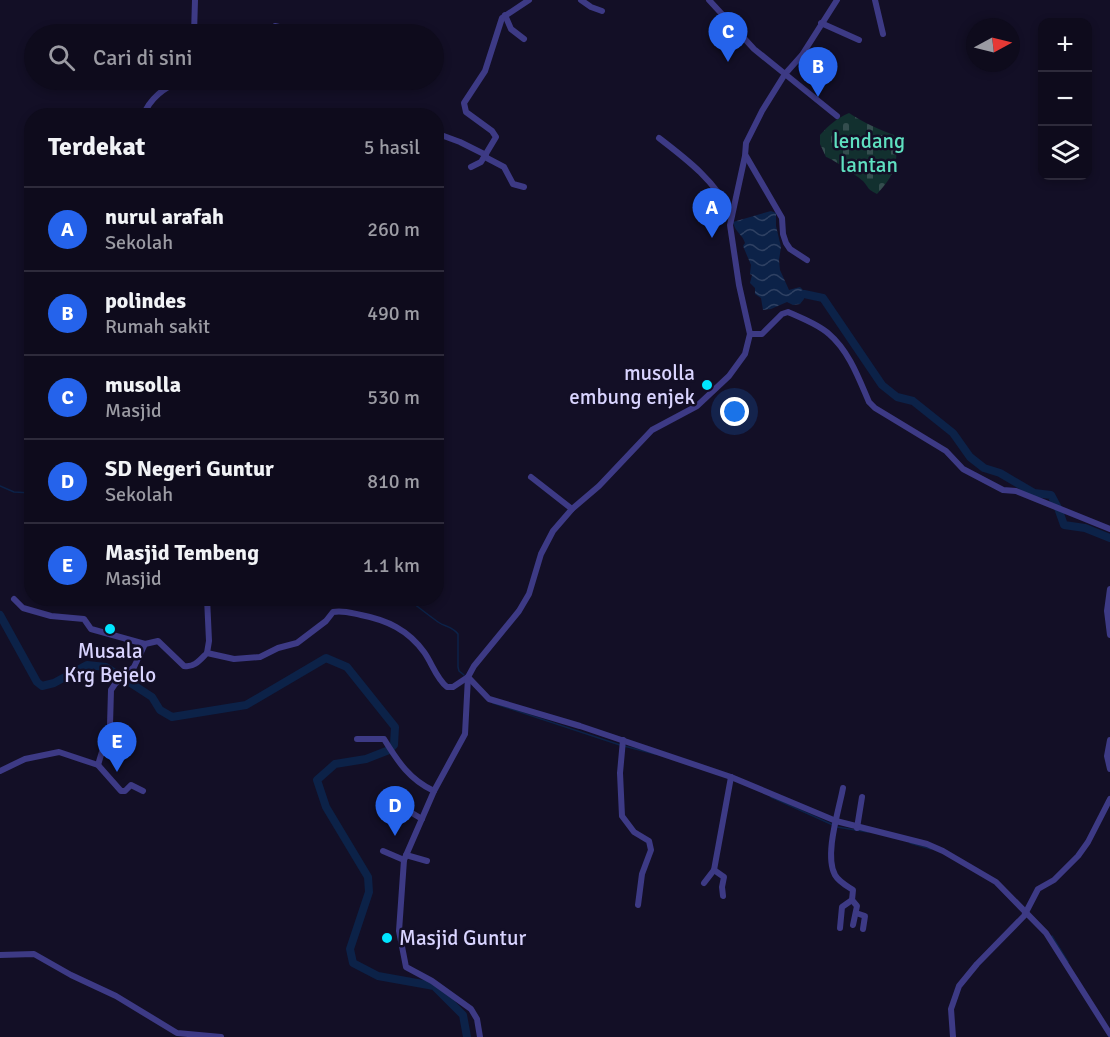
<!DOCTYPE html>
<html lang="id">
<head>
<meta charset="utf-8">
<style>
	body { margin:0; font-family:Signika,sans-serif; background:#1c1929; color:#f1f3f6 }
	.controls { position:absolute; right:18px; top:18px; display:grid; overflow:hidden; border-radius:12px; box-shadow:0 3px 9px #0003 }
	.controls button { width:54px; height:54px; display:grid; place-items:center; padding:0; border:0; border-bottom:2px solid #2e2b3b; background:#0e0b1c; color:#f1f3f6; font:30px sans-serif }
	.compass { position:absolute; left:966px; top:18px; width:54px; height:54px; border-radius:50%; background:#0e0b1c; box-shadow:0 3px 9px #0003; rotate:83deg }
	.you { position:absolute; left:735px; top:412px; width:21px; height:21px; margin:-15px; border:4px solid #fff; border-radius:50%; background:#1a73e8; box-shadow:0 0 0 9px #1a73e833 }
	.badge { display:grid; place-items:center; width:39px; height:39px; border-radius:50%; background:#2563eb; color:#fff; font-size:20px; font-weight:700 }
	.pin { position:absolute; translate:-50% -50px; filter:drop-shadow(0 2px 3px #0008) }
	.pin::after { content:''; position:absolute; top:32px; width:21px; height:18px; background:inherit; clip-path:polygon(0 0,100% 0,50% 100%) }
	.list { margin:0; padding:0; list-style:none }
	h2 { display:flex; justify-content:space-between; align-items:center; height:78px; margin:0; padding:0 24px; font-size:26px }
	h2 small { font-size:20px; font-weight:400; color:#9b9ba3 }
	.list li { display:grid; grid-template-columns:39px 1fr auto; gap:18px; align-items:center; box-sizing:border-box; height:84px; padding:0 24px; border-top:2px solid #2e2b3b }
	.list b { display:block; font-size:22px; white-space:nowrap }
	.list p { margin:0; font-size:20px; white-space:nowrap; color:#9b9ba3 }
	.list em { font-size:20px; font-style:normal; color:#9b9ba3 }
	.icon { flex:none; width:33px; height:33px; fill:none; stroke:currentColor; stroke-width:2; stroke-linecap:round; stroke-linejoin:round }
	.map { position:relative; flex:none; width:1110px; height:1037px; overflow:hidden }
	.search { position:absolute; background:#0e0b1c; box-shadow:0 3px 9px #0003; left:24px; top:24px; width:420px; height:66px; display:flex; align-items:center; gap:15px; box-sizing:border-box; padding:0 21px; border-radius:33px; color:#9b9ba3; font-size:22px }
	.panel { position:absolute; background:#0e0b1c; box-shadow:0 3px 9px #0003; left:24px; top:108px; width:420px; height:498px; border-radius:24px }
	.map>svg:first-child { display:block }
	.cemetery { fill:url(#cemetery-stones) }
	.water { fill:url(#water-waves) }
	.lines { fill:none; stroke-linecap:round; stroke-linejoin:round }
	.stream { stroke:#0c2248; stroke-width:1.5 }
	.river { stroke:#0c2248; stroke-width:8 }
	.minor { stroke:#3d3a85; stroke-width:6 }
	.poi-dot { fill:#00e5ff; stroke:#130f26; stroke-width:2 }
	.labels { text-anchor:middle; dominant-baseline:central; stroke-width:5; stroke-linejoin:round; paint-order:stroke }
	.park-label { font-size:21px; fill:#5fe0c0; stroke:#130f26 }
	.poi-label { font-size:21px; fill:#d9d4ff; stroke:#130f26; text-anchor:end }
</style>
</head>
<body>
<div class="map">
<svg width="1110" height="1037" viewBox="0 0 1110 1037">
	<defs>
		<pattern id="cemetery-stones" width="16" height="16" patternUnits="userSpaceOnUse" patternTransform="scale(1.5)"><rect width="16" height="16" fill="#12302f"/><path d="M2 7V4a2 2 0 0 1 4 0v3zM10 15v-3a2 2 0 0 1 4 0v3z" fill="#344d4e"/></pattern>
		<pattern id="water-waves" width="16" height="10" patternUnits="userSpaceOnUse" patternTransform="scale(1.5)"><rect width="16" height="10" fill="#0c2248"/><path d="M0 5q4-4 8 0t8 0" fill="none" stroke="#2f4163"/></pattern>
	</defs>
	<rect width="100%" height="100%" fill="#130f26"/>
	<!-- cemetery -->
	<path class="cemetery" d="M849 113C864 123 878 129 894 135 900 161 895 175 877 194 867 189 869 188 863 181 857 176 833 159 826 157L820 144V135C829 125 837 118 849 113Z"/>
	<!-- water -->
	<path class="water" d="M771 211 776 213V226L781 247 779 260 780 270 789 290 800 287 804 291V299L800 304 793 305 787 302 771 309 763 310 761 298 755 294V288L750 283 752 275 750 274 751 265 743 246 745 243C743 235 735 232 733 222Z"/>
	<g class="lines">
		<!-- stream -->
		<g class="stream">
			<path d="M0 486 14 492 32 493"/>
			<path d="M406 598C417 606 427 614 438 622 445 627 452 626 458 634V667L459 671 464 675"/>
			<path d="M493 703 620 745"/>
			<path d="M624 746 655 754"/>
			<path d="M771 797 833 825"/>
			<path d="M837 827 868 832"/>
			<path d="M910 843 931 849"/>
			<path d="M1052 936 1068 962"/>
		</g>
		<!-- river -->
		<g class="river">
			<path d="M804 294 823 298 882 385 897 397 913 401 953 433 970 457 984 468 1000 473 1034 493 1051 495 1058 508 1064 525 1085 528 1110 538"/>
			<path d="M0 615 37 682 42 686 54 683 87 665 106 667 152 697 160 710 172 717 246 705 326 658 347 667 395 727 394 745 389 750 366 759 335 764 317 780 326 807 368 877 369 892 350 949 353 963 378 976 434 986 463 1015 467 1037"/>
		</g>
		<!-- minor -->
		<g class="minor">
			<path d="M581 0 591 7 602 11"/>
			<path d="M709 0 754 49 785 74 802 55 837 0"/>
			<path d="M875 0 883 34"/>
			<path d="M505 15 511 29 524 39"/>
			<path d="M821 23 859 40"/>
			<path d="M194 31 216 34"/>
			<path d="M194 34 195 0"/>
			<path d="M266 34 275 26 307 34"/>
			<path d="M143 116C150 98 164 88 181 80"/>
			<path d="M837 116 785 74 762 111 746 143 745 156 730 225 739 285 750 334H762L782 314 788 312C801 318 818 324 829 334 849 351 859 379 869 402L875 408 946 451 963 469 1003 490 1016 491 1110 529"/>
			<path d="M441 135 460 142 486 155"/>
			<path d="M659 138C689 161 715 181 732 215"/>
			<path d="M746 156 782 218 783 234 786 243 790 249 807 260"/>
			<path d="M485 157 504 167 513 184 524 187"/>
			<path d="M471 167 481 162 496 137 492 131 466 112 464 103 485 71 502 18 529 0"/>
			<path d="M531 477 572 509"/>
			<path d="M1110 589 1107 611 1110 635"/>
			<path d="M207 598 209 641 207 653 234 659 260 657 278 648 297 643 326 621 333 612C343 610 351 613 361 615 387 620 408 630 424 652 432 663 436 678 447 687H453L468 677"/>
			<path d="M14 599 23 608 51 616 84 619 91 629 145 644"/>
			<path d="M468 677 489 699 580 726 731 777 836 821 927 844 943 851 996 882 1046 933 1110 1034"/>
			<path d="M357 739H384C398 762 410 780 434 791"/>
			<path d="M623 740 620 773 622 816 634 832 649 841 651 850 642 874 638 905"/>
			<path d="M1110 740 1107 756 1110 769"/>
			<path d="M98 765 110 725 111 690 115 684 134 667 145 644 158 641 184 666C194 668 200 660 207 653"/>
			<path d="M0 771 25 759 59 752 98 765 121 791H125L131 785 143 791"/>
			<path d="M843 788C839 810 824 855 835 875 839 882 847 886 853 890L852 900 857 906 853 925"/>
			<path d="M392 801 422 819"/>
			<path d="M857 828 862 797"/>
			<path d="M383 851 404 860"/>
			<path d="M406 855 427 861"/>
			<path d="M714 870 724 877 722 887 723 896"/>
			<path d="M704 883 714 870 731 777"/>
			<path d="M856 913 865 916 863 929"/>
			<path d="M840 928 842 907 852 900"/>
			<path d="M0 955 34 954 71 975 116 996 177 1033 221 1037"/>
			<path d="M480 1037 477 1019 471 1009 432 981 406 967 399 931 404 860 434 791 465 734 468 677 474 666 519 611 529 594 541 554 553 531 572 509 599 486 652 430 697 406 729 376 745 354 750 334"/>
			<path d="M953 1037 951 1009 959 986 977 964 1024 916 1038 889 1054 880 1078 856 1088 842 1110 799"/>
		</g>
	</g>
	<!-- markers -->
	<g class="poi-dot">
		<circle cx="707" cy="385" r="6"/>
		<circle cx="110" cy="629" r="6"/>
		<circle cx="387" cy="938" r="6"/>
	</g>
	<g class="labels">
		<!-- park labels -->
		<g class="park-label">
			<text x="869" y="141">lendang<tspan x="869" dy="24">lantan</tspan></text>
		</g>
		<!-- poi labels -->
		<g class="poi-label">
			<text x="695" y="373">musolla<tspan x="695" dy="24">embung enjek</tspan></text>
			<text x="110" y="651" text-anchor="middle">Musala<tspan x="110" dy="24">Krg Bejelo</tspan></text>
			<text x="399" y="938" text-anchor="start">Masjid Guntur</text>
		</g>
	</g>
</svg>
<div class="controls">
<button>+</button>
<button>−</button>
<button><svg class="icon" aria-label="layers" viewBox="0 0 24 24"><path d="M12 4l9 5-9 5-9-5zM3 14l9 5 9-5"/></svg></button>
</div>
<svg class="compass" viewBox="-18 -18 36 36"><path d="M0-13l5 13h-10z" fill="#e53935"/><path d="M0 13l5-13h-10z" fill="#9b9ba3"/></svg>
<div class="you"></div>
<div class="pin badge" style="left:712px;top:238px">A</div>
<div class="pin badge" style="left:818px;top:97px">B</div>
<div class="pin badge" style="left:728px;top:62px">C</div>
<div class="pin badge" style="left:395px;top:836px">D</div>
<div class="pin badge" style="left:117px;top:772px">E</div>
<div class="search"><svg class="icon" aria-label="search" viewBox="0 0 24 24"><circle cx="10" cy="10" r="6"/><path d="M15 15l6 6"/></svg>Cari di sini</div>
<section class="panel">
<h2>Terdekat<small>5 hasil</small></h2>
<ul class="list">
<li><span class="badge">A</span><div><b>nurul arafah</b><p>Sekolah</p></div><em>260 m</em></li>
<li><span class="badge">B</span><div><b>polindes</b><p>Rumah sakit</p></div><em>490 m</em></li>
<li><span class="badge">C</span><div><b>musolla</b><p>Masjid</p></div><em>530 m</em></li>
<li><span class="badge">D</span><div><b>SD Negeri Guntur</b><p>Sekolah</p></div><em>810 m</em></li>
<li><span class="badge">E</span><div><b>Masjid Tembeng</b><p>Masjid</p></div><em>1.1 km</em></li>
</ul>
</section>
</div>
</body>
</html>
